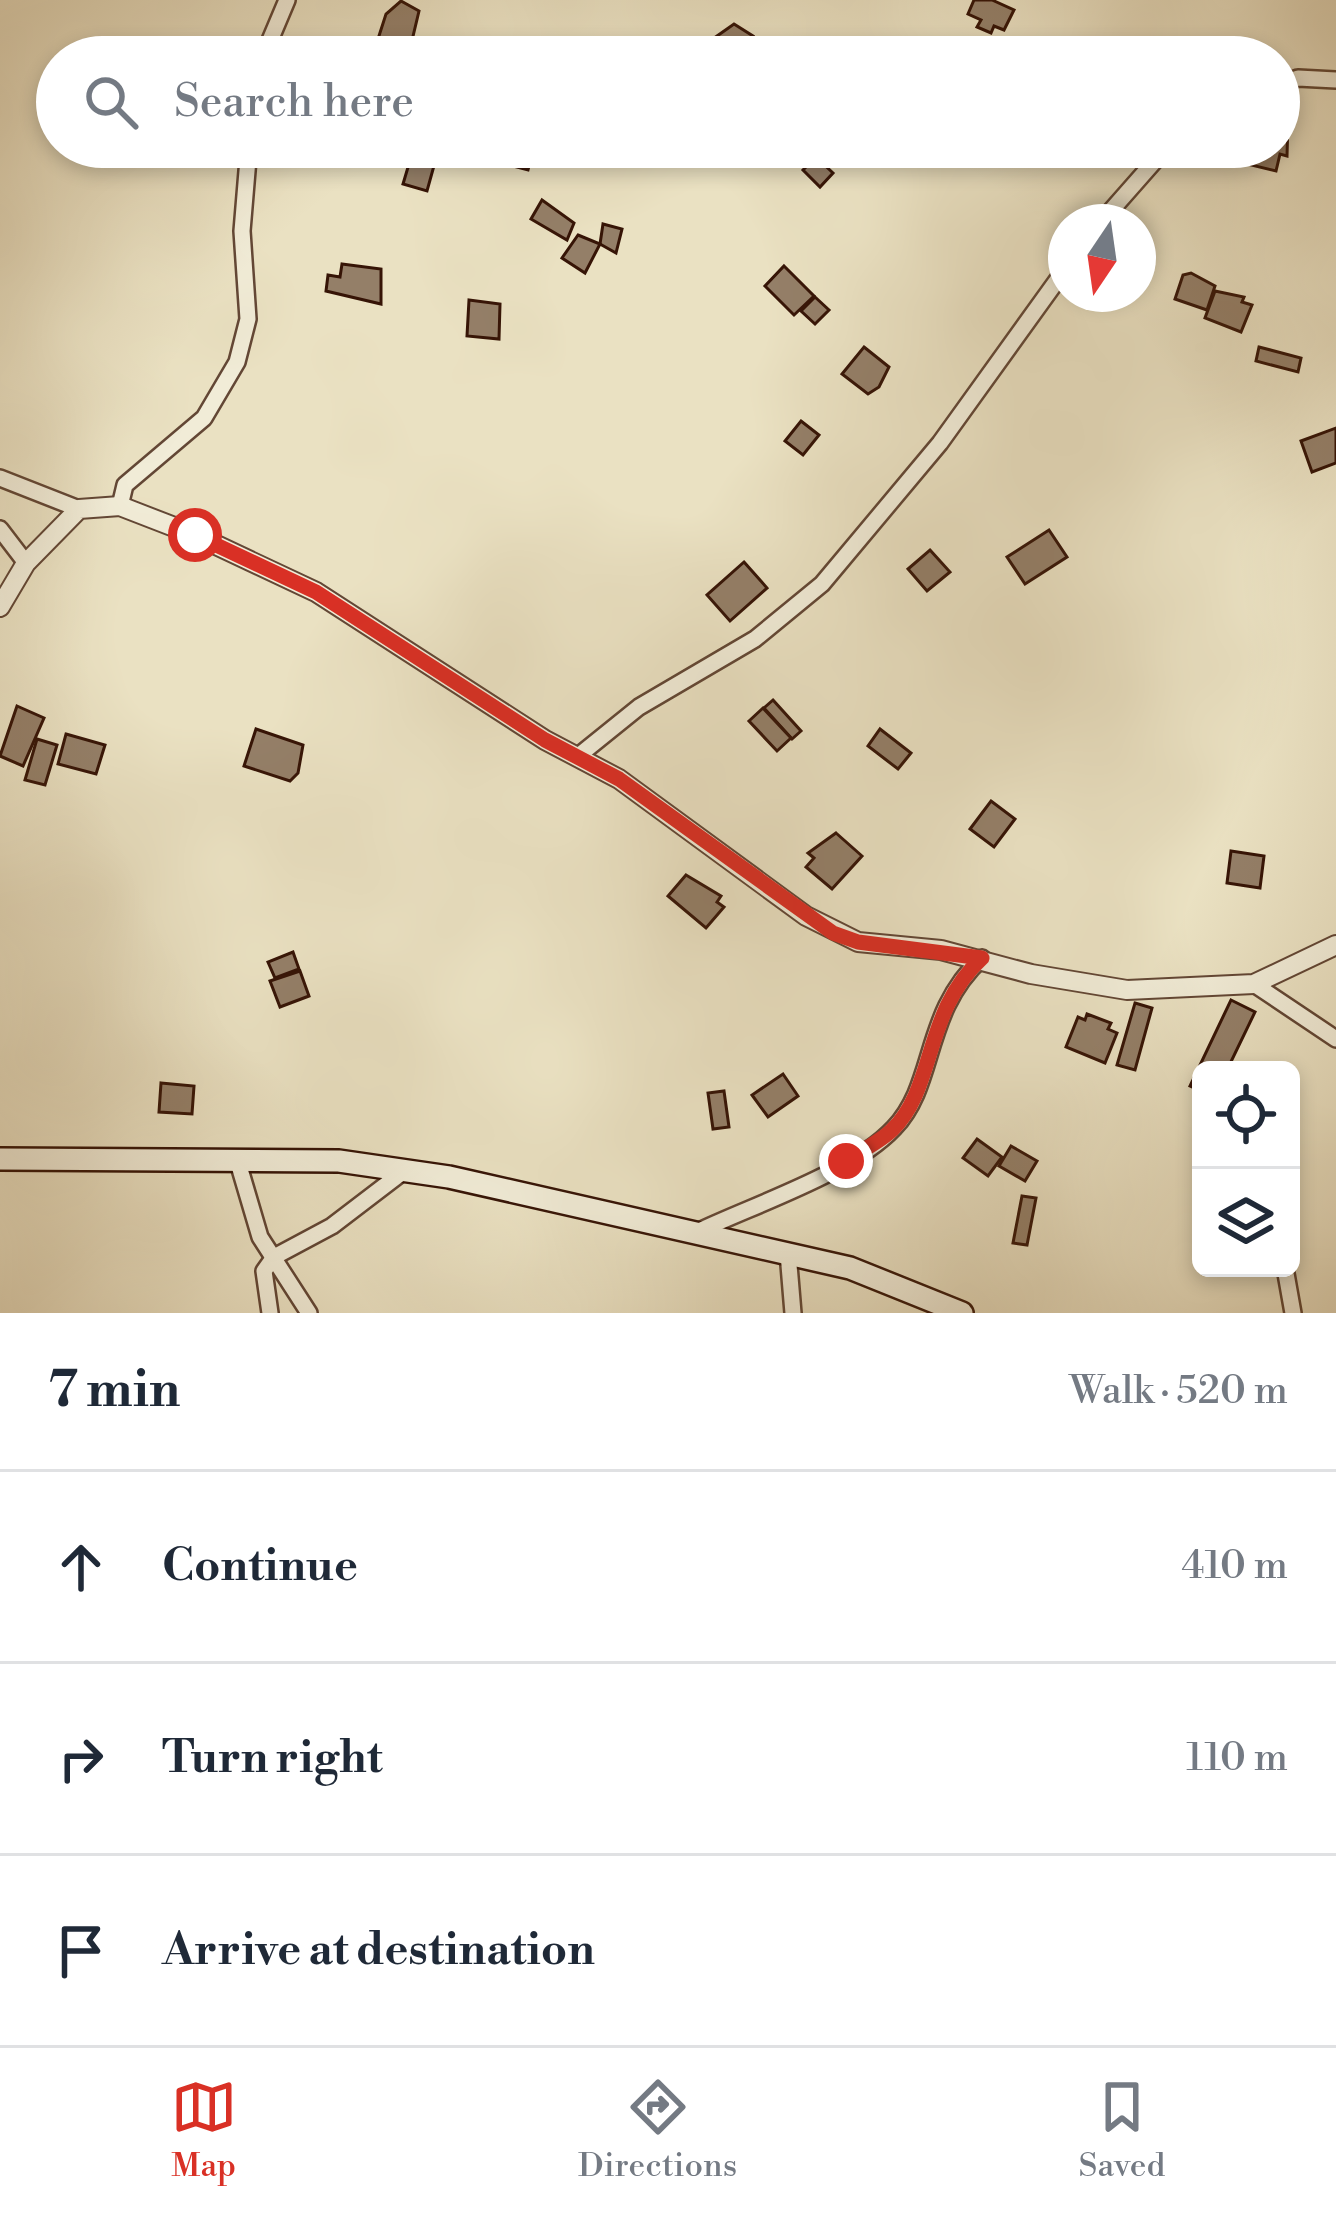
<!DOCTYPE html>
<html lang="en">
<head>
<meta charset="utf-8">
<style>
	body { margin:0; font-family:"Libre Bodoni",serif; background:#f2f2f3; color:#1f2937 }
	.controls { position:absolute; right:36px; bottom:36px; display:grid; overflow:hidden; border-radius:18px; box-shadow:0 6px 18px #0003 }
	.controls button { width:108px; height:108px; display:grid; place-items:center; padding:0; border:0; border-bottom:3px solid #e0e1e3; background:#fff; color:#1f2937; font:60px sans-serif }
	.compass { position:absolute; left:1048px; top:204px; width:108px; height:108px; border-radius:50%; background:#fff; box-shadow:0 6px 18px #0003; rotate:193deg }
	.stop { position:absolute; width:36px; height:36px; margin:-27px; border:9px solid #d93025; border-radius:50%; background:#fff }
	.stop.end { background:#d93025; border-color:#fff; box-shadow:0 3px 12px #0008 }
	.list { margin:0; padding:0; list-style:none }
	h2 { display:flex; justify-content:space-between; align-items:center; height:156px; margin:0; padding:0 48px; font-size:51px }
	h2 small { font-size:39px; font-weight:400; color:#747a83 }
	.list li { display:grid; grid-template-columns:78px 1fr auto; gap:36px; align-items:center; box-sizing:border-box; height:192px; padding:0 48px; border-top:3px solid #e0e1e3 }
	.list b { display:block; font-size:45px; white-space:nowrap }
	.list em { font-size:39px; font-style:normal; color:#747a83 }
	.icon { flex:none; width:66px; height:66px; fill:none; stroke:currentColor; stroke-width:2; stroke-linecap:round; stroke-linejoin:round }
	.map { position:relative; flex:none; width:1336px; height:1313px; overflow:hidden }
	.search { position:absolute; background:#fff; box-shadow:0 6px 18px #0003; left:36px; right:36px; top:36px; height:132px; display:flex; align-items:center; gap:30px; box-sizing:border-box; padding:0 42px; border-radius:66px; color:#747a83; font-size:45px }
	.sheet { height:732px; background:#fff }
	nav { display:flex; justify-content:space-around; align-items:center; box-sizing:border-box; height:168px; border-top:3px solid #e0e1e3; background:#fff; font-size:33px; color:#747a83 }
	nav a { display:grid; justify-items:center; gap:6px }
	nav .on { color:#d93025 }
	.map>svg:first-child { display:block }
	.building { fill:#947f68; stroke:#361406; stroke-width:3 }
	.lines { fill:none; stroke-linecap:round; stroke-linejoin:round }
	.minor-casing { stroke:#634735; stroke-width:20 }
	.tertiary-casing { stroke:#634735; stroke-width:22 }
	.secondary-casing { stroke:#361406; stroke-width:26 }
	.minor { stroke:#f1ecd7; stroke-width:15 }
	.tertiary { stroke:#f1ecd7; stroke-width:18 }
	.secondary { stroke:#f1ecd7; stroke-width:21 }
	.route { stroke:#d93025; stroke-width:15 }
</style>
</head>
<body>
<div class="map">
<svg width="1336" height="1313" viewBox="0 0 1336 1313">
	<rect width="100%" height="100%" fill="#eae1c2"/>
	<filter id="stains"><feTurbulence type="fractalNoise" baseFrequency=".00167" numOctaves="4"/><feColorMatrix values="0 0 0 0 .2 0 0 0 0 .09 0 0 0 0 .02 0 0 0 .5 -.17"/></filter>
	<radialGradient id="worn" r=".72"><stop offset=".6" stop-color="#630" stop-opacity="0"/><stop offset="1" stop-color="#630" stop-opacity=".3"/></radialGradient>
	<!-- building -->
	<g class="building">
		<path d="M974 0H992L1014 10 1004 30 994 26 991 33 977 27 981 20 968 14Z"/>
		<path d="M401 1 419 11 409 53 377 42 386 14Z"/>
		<path d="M734 24 753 36 739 57 718 49 723 40 717 36Z"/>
		<path d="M1279 119 1288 121 1287 156 1280 154 1276 171 1251 165 1255 147H1279Z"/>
		<path d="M414 147 434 149 437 155 427 191 403 184Z"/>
		<path d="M502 147H534L528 170 498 162Z"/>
		<path d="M816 157 833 173 820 187 803 170Z"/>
		<path d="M542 200 574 223 567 240 531 219Z"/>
		<path d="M603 224 622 229 616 253 600 244Z"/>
		<path d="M578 235 600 244 585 273 562 258Z"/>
		<path d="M342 264 381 269V304L326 291 328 275 340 277Z"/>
		<path d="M784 266 814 296 794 315 765 286Z"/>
		<path d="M1191 273 1215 286 1207 310 1175 299 1183 275Z"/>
		<path d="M1215 291 1244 297 1242 302 1252 305 1241 332 1205 318Z"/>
		<path d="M815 297 829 310 815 324 801 311Z"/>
		<path d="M469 300 500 304 499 339 467 336Z"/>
		<path d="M864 347 889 367 879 387 868 394 842 374Z"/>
		<path d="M1259 347 1301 358 1298 372 1256 361Z"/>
		<path d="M801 421 819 435 803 455 785 441Z"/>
		<path d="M1336 428V463L1312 472 1301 441Z"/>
		<path d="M1049 530 1067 557 1025 584 1007 557Z"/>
		<path d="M930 550 950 572 927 591 908 569Z"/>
		<path d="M744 562 767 588 730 621 707 595Z"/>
		<path d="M773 700 801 731 792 739 764 708Z"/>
		<path d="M17 706 44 718 23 766 0 756Z"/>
		<path d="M763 708 791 738 777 751 749 721Z"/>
		<path d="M256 729 303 745 298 773 290 781 244 766Z"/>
		<path d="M880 729 911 753 898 769 868 746Z"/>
		<path d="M66 734 105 745 96 774 58 764Z"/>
		<path d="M37 739 57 745 45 785 25 780Z"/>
		<path d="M991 801 1015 819 994 847 970 829Z"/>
		<path d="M836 833 862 856 832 889 806 867 814 858 808 853Z"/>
		<path d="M1231 851 1264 856 1260 888 1227 883Z"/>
		<path d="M686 875 721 896 717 902 724 907 706 928 668 896Z"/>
		<path d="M293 952 299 969 275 978 268 962Z"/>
		<path d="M300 971 309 996 280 1007 270 981Z"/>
		<path d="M1231 1000 1255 1012 1227 1070H1201V1091L1190 1086Z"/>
		<path d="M1135 1003 1152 1008 1135 1070 1117 1065Z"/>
		<path d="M1087 1014 1111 1023 1108 1029 1117 1033 1105 1063 1066 1047 1078 1017 1085 1020Z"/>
		<path d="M783 1074 798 1096 768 1117 752 1095Z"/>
		<path d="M161 1083 194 1086 192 1114 159 1112Z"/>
		<path d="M724 1091 729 1127 713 1129 708 1093Z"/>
		<path d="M977 1139 1002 1157 988 1176 963 1158Z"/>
		<path d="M1011 1146 1037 1161 1025 1181 999 1166Z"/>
		<path d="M1022 1196 1036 1198 1027 1245 1013 1243Z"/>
	</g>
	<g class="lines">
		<defs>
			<g id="minor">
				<path d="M263 57 287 0"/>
				<path d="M1279 85 1298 78 1336 80"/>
				<path d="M1101 222 1167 147"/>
				<path d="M0 478 79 509"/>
				<path d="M120 506 125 485 204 418 237 362 248 319 242 231 249 147"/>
				<path d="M0 529 26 563"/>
				<path d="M577 757 639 707 755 639 822 584 940 443 1066 268"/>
				<path d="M1254 984 1336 1039"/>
				<path d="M237 1159 260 1237 309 1313"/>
				<path d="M697 1232C753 1205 852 1173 894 1128 937 1083 922 1013 982 958"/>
				<path d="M788 1253 793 1313"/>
				<path d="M1285 1268 1293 1313"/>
				<path d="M270 1313 264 1271 274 1257 332 1226 404 1171"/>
			</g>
			<path id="tertiary" d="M0 607 26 563 79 509 120 506 195 535 316 592 545 740 619 779 806 916 858 942 941 950 1031 974 1127 990 1254 984 1336 945"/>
			<path id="secondary" d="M0 1159 339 1161 449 1177 850 1268 962 1313"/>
		</defs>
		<!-- minor casing -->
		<use href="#minor" class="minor-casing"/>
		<!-- tertiary casing -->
		<use href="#tertiary" class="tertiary-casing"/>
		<!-- secondary casing -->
		<use href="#secondary" class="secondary-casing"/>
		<!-- minor -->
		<use href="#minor" class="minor"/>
		<!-- tertiary -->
		<use href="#tertiary" class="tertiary"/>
		<!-- secondary -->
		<use href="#secondary" class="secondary"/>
	</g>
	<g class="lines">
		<!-- route -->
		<path class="route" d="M195 535 316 592 545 740 619 779 833 933 858 942 982 958C923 1012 936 1088 892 1130 880 1142 860 1151 846 1161"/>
	</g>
	<rect width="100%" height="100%" filter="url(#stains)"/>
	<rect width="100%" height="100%" fill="url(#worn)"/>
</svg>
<div class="controls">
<button><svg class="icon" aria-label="locate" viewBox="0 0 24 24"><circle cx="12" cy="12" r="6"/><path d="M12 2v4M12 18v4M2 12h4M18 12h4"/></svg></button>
<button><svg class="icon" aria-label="layers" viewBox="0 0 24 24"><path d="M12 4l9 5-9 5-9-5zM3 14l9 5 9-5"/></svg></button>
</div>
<svg class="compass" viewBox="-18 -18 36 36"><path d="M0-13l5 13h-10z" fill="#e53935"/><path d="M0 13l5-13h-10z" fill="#747a83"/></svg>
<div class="stop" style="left:195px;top:535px"></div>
<div class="stop end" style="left:846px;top:1161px"></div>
<div class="search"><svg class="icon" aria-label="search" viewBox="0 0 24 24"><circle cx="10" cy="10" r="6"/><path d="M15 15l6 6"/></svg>Search here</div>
</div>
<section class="sheet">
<h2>7 min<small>Walk · 520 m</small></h2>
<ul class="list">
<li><svg class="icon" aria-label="ahead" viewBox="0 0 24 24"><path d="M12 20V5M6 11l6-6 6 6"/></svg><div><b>Continue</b></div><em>410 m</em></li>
<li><svg class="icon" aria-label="right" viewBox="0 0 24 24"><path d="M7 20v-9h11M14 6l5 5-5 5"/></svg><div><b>Turn right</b></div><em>110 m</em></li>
<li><svg class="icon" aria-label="arrive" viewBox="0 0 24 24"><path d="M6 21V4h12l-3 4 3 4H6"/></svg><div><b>Arrive at destination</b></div></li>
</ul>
</section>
<nav>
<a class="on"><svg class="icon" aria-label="map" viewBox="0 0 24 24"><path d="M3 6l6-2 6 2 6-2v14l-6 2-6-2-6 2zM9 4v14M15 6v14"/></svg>Map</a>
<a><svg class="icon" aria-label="directions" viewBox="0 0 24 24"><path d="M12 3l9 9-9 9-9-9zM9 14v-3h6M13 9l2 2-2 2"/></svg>Directions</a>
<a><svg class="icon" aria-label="saved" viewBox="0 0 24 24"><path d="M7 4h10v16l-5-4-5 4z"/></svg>Saved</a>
</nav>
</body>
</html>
